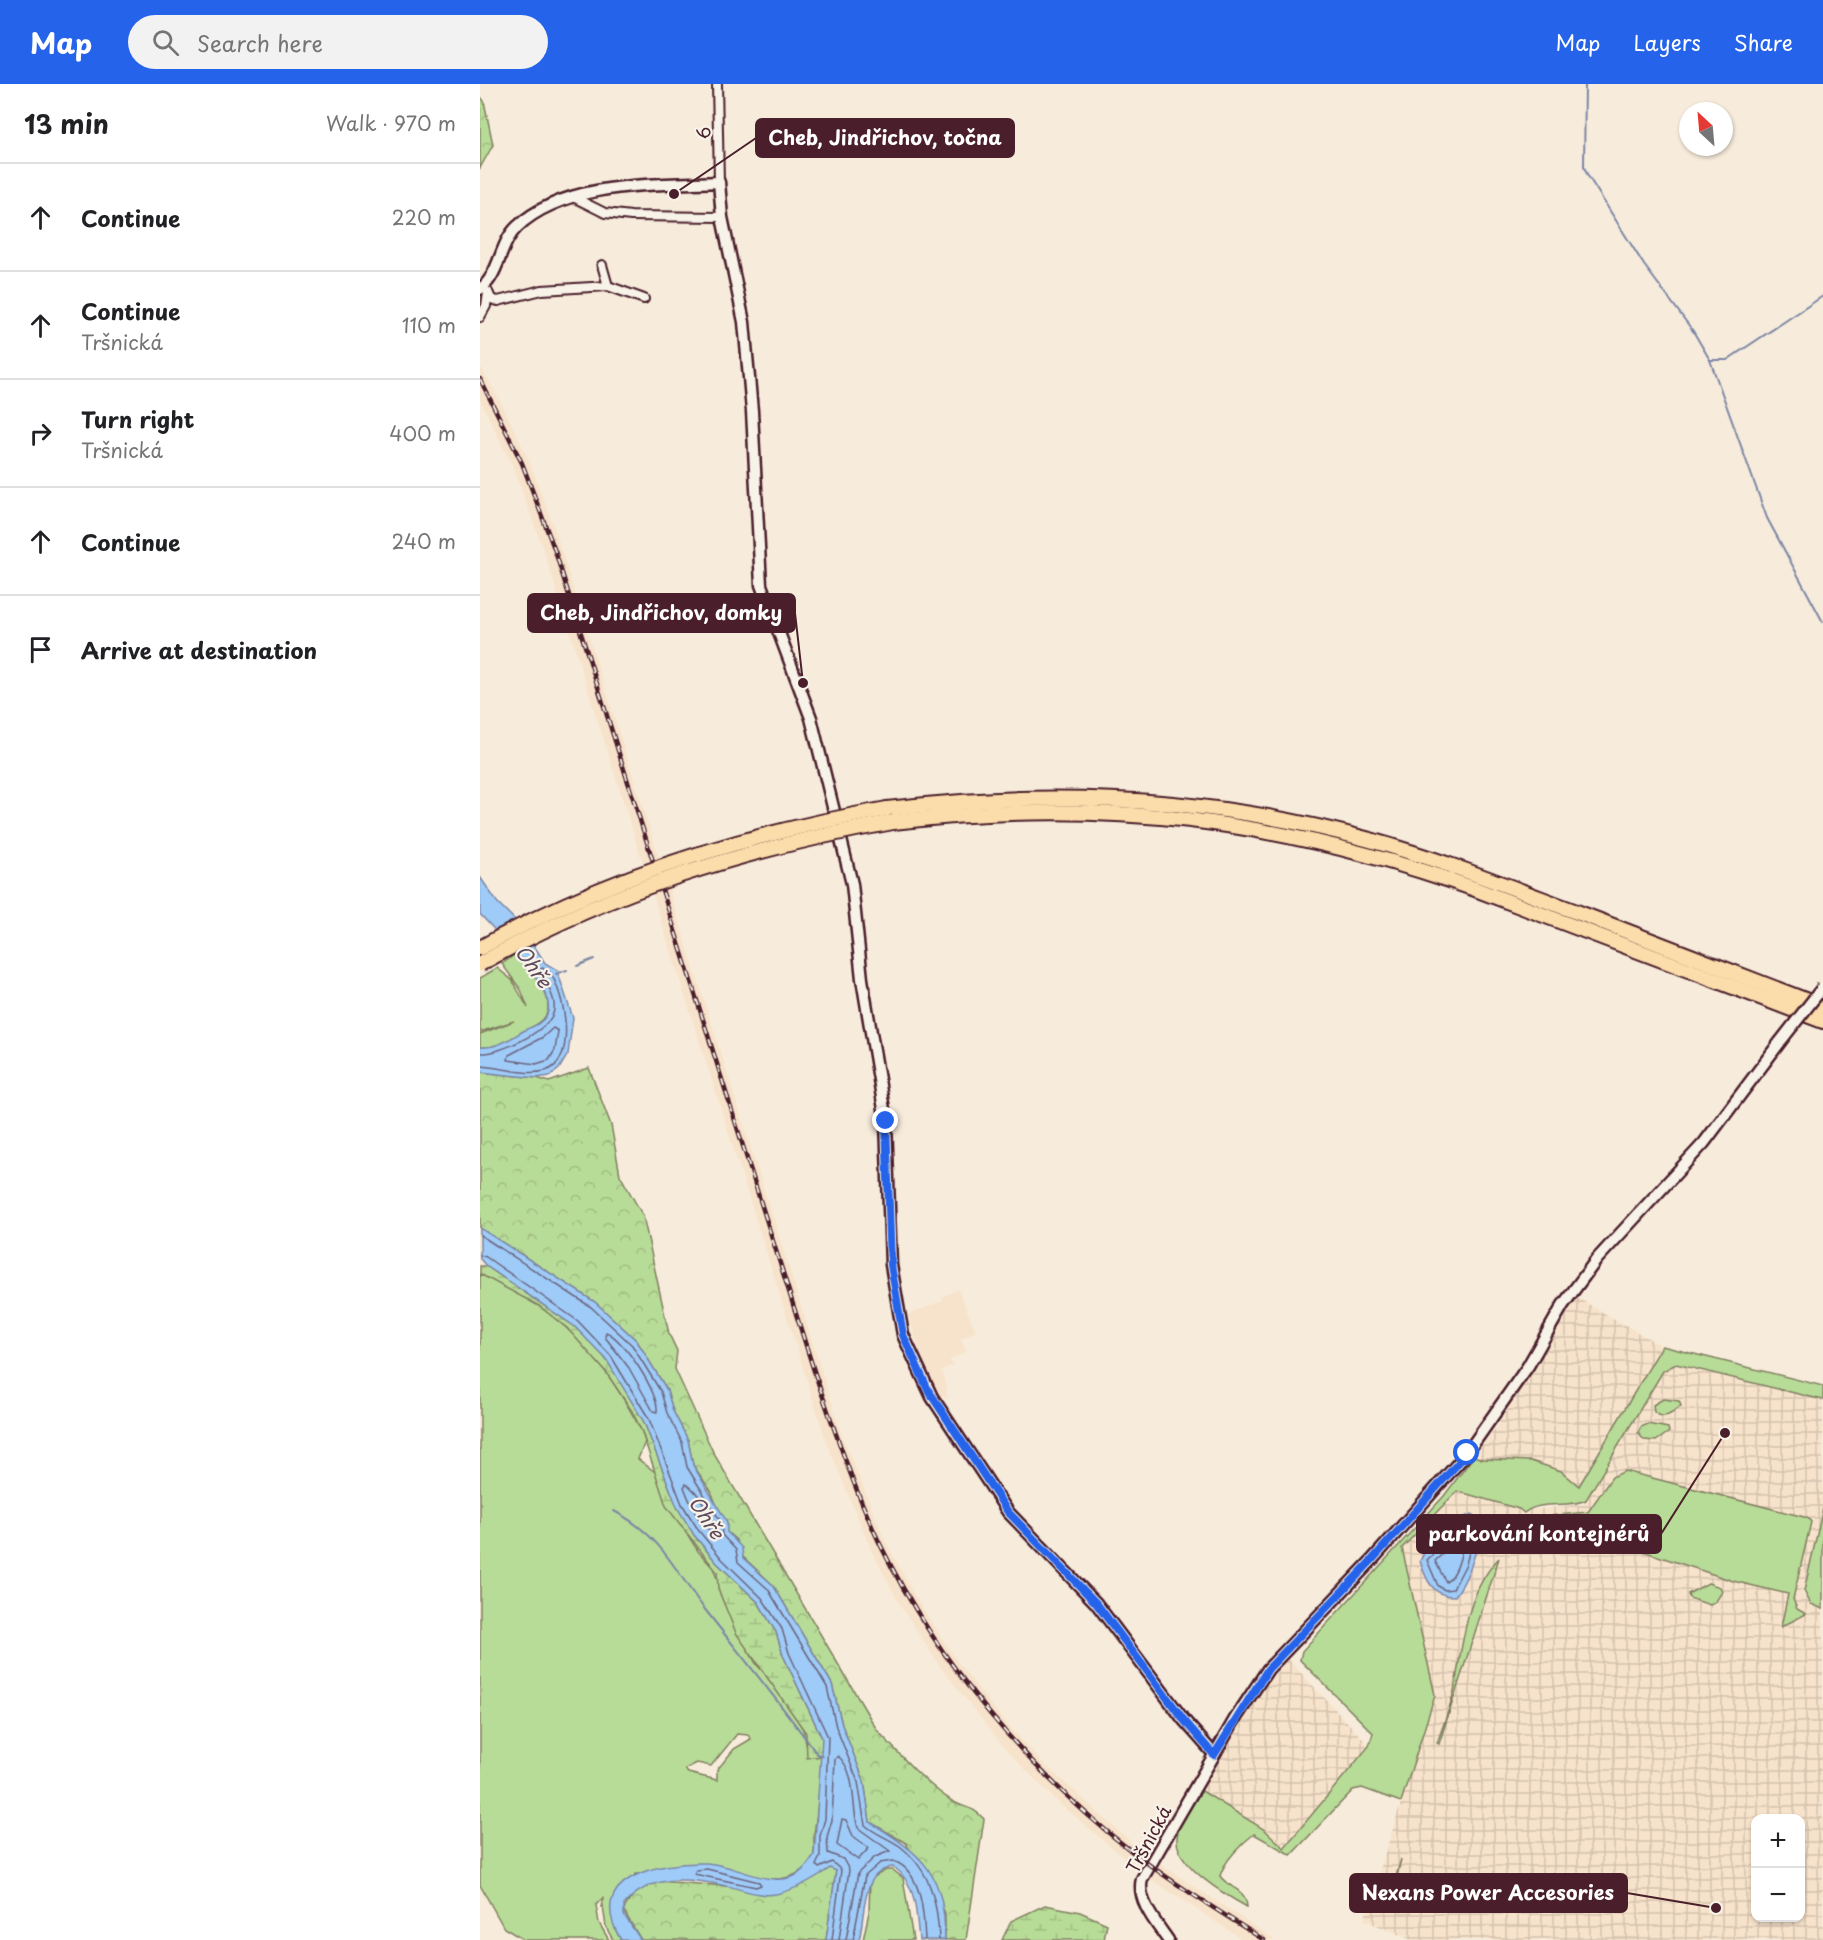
<!DOCTYPE html>
<html lang="en">
<head>
<meta charset="utf-8">
<style>
	body { margin:0; font-family:"Playpen Sans",sans-serif; background:#f2f2f2; color:#202124 }
	.controls { position:absolute; right:18px; bottom:18px; display:grid; overflow:hidden; border-radius:12px; box-shadow:0 2px 4px #0004 }
	.controls button { width:54px; height:54px; display:grid; place-items:center; padding:0; border:0; border-bottom:2px solid #e0e0e0; background:#fff; color:#202124; font:30px sans-serif }
	.compass { position:absolute; left:1199px; top:18px; width:54px; height:54px; border-radius:50%; background:#fff; box-shadow:0 2px 4px #0004; rotate:334deg }
	.stop { position:absolute; width:18px; height:18px; margin:-14px; border:4px solid #2563eb; border-radius:50%; background:#fff }
	.stop.end { background:#2563eb; border-color:#fff; box-shadow:0 2px 6px #0008 }
	.list { margin:0; padding:0; list-style:none }
	h2 { display:flex; justify-content:space-between; align-items:center; height:78px; margin:0; padding:0 24px; font-size:26px }
	h2 small { font-size:20px; font-weight:400; color:#757577 }
	.list li { display:grid; grid-template-columns:39px 1fr auto; gap:18px; align-items:center; box-sizing:border-box; height:108px; padding:0 24px; border-top:2px solid #e0e0e0 }
	.list b { display:block; font-size:22px; white-space:nowrap }
	.list p { margin:0; font-size:20px; white-space:nowrap; color:#757577 }
	.list em { font-size:20px; font-style:normal; color:#757577 }
	.icon { flex:none; width:33px; height:33px; fill:none; stroke:currentColor; stroke-width:2; stroke-linecap:round; stroke-linejoin:round }
	.map { position:relative; flex:none; width:1343px; height:1856px; overflow:hidden }
	header { display:flex; align-items:center; gap:36px; box-sizing:border-box; height:84px; padding:0 30px; background:#2563eb; color:#fff }
	header strong { font-size:28px }
	nav { display:flex; gap:33px; margin-inline-start:auto; font-size:21px }
	.search { width:420px; height:54px; background:#f2f2f2; display:flex; align-items:center; gap:15px; box-sizing:border-box; padding:0 21px; border-radius:33px; color:#757577; font-size:22px }
	main { display:flex }
	aside { flex:1; background:#fff }
	.map>svg:first-child { display:block }
	.built { fill:#f7e3cb }
	.industrial { fill:url(#industrial-grid); fill-rule:evenodd }
	.grass { fill:#b7dc97; stroke:#807e61; stroke-width:1.5; fill-rule:evenodd }
	.forest { fill:url(#forest-crowns); stroke:#807e61; stroke-width:1.5 }
	.wetland { fill:url(#wetland-marsh); stroke:#807e61; stroke-width:1.5 }
	.water { fill:#9ecbf8; stroke:#7c86a6; stroke-width:1.5 }
	.lines { fill:none; stroke-linecap:round; stroke-linejoin:round }
	.shore { stroke:#6c647d; stroke-width:1.5 }
	.stream { stroke:#7c86a6; stroke-width:2 }
	.street-casing { stroke:#4a1f2b; stroke-width:12 }
	.secondary-casing { stroke:#4a1f2b; stroke-width:15 }
	.highway-casing { stroke:#4a1f2b; stroke-width:18 }
	.street { stroke:#f7f3e8; stroke-width:8 }
	.secondary { stroke:#f7f3e8; stroke-width:10 }
	.highway { stroke:#faddab; stroke-width:14 }
	.rail-casing { stroke:#4a1f2b; stroke-width:4.5 }
	.rail { stroke:#f7f3e8; stroke-width:2; stroke-dasharray:7; stroke-linecap:butt }
	.secondary-bridge-casing { stroke:#4a1f2b; stroke-width:15; stroke-linecap:butt }
	.highway-bridge-casing { stroke:#4a1f2b; stroke-width:18; stroke-linecap:butt }
	.secondary-bridge { stroke:#f7f3e8; stroke-width:10 }
	.highway-bridge { stroke:#faddab; stroke-width:14 }
	.route { stroke:#2563eb; stroke-width:8 }
	.labels { text-anchor:middle; dominant-baseline:central; stroke-width:4.5; stroke-linejoin:round; paint-order:stroke }
	.street-label { font-size:18px; fill:#4a1f2b; stroke:#f7f3e8 }
	.water-label { font-size:20px; font-style:italic; fill:#5f4a5e; stroke:#f7f3e8 }
	.leader { fill:none; stroke:#4a1f2b; stroke-width:2 }
	.callout-dot { fill:#4a1f2b; stroke:#f7f3e8; stroke-width:2 }
	.callout { fill:#4a1f2b; stroke:#4a1f2b; stroke-width:2 }
	.callout-label { font-size:20px; text-anchor:middle; font-weight:bold; fill:#fff }
</style>
</head>
<body>
<header>
<strong>Map</strong>
<div class="search"><svg class="icon" aria-label="search" viewBox="0 0 24 24"><circle cx="10" cy="10" r="6"/><path d="M15 15l6 6"/></svg>Search here</div>
<nav><a>Map</a><a>Layers</a><a>Share</a></nav>
</header>
<main>
<aside>
<h2>13 min<small>Walk · 970 m</small></h2>
<ul class="list">
<li><svg class="icon" aria-label="ahead" viewBox="0 0 24 24"><path d="M12 20V5M6 11l6-6 6 6"/></svg><div><b>Continue</b></div><em>220 m</em></li>
<li><svg class="icon" aria-label="ahead" viewBox="0 0 24 24"><path d="M12 20V5M6 11l6-6 6 6"/></svg><div><b>Continue</b><p>Tršnická</p></div><em>110 m</em></li>
<li><svg class="icon" aria-label="right" viewBox="0 0 24 24"><path d="M7 20v-9h11M14 6l5 5-5 5"/></svg><div><b>Turn right</b><p>Tršnická</p></div><em>400 m</em></li>
<li><svg class="icon" aria-label="ahead" viewBox="0 0 24 24"><path d="M12 20V5M6 11l6-6 6 6"/></svg><div><b>Continue</b></div><em>240 m</em></li>
<li><svg class="icon" aria-label="arrive" viewBox="0 0 24 24"><path d="M6 21V4h12l-3 4 3 4H6"/></svg><div><b>Arrive at destination</b></div></li>
</ul>
</aside>
<div class="map">
<svg width="1343" height="1856" viewBox="0 0 1343 1856">
	<defs>
		<pattern id="industrial-grid" width="8" height="8" patternUnits="userSpaceOnUse" patternTransform="scale(1.5)"><rect width="8" height="8" fill="#f7e3cb"/><path d="M0 4h8M4 0v8" fill="none" stroke="#d5c2ae"/></pattern>
		<pattern id="forest-crowns" width="20" height="18" patternUnits="userSpaceOnUse" patternTransform="scale(1.5)"><rect width="20" height="18" fill="#b7dc97"/><path d="M2 6a3 3 0 1 1 6 0M12 15a3 3 0 1 1 6 0" fill="none" stroke="#9fbc82"/></pattern>
		<pattern id="wetland-marsh" width="20" height="14" patternUnits="userSpaceOnUse" patternTransform="scale(1.5)"><rect width="20" height="14" fill="#b7dc97"/><path d="M1 5h8M5 5V1M11 12h8M15 12V8" fill="none" stroke="#9fbc82"/></pattern>
	</defs>
	<rect width="100%" height="100%" fill="#f7ecdb"/>
	<filter id="ink" filterUnits="userSpaceOnUse"><feTurbulence type="fractalNoise" baseFrequency=".0167" numOctaves="2"/><feDisplacementMap in="SourceGraphic" scale="12" xChannelSelector="R" yChannelSelector="G"/><feConvolveMatrix kernelMatrix="1 2 1 2 8 2 1 2 1" color-interpolation-filters="sRGB"/></filter>
	<g filter="url(#ink)">
		<!-- built -->
		<g class="built">
			<path d="M0 282 22 320 49 376 74 443 363 1354 406 1458 436 1514 475 1574 516 1627 562 1678 661 1767 795 1856H763L663 1790 575 1716 525 1665 461 1584 421 1523 391 1466 347 1360 65 471 33 383 0 316Z"/>
			<path d="M478 1205 496 1247 481 1255 487 1267 470 1276 473 1281 462 1286 468 1314 460 1311 443 1277 428 1231 463 1216 462 1213Z"/>
		</g>
		<!-- industrial -->
		<g class="industrial">
			<path d="M1096 1213 1182 1262 1099 1402 1081 1387 1051 1377 1002 1375 994 1372 1016 1344Z"/>
			<path d="M1196 1280 1343 1316V1426L1324 1507 1331 1520 1343 1525V1856H932L884 1836 955 1611 922 1464 977 1407 1051 1426 1104 1420 1183 1287ZM1276 1734H1320V1834H1276Z"/>
			<path d="M808 1575 889 1661 804 1764 785 1746 722 1707 773 1618Z"/>
		</g>
		<!-- grass -->
		<g class="grass">
			<path d="M37 869C47 882 76 915 66 931 61 941 48 944 39 950 27 957 15 965 0 963V950L34 937 0 948V894L17 884 32 896 48 924 41 906 22 880Z"/>
			<path d="M0 1191C19 1195 33 1205 49 1215 103 1251 132 1291 162 1348L165 1358 158 1375 175 1388 186 1417 218 1467 233 1484 258 1549 277 1581 296 1601 323 1645 329 1673 342 1672C340 1698 338 1725 334 1750 333 1758 336 1767 333 1773 326 1787 313 1793 299 1795L155 1790 135 1845 141 1856H133L126 1843 123 1822 121 1823 123 1814 116 1821 119 1839 129 1856H44L24 1844 0 1801ZM257 1650 268 1651 271 1655 254 1665 237 1686V1696L208 1689 205 1685 217 1679 231 1682Z"/>
			<path d="M1182 1262 1343 1302V1316L1196 1280 1183 1287 1106 1416C1087 1425 1061 1415 1044 1429L1039 1425 977 1407 922 1464 955 1611 921 1718 882 1704 873 1706 811 1771 774 1750C762 1759 744 1777 740 1792 749 1805 766 1804 767 1823 747 1812 698 1783 697 1757 696 1740 713 1721 722 1707L785 1746 804 1764 889 1662 893 1649 820 1576 822 1567 964 1412 994 1372 1002 1375 1051 1377 1081 1387 1099 1402Z"/>
			<path d="M1183 1315 1199 1317 1201 1322C1193 1329 1184 1337 1174 1328L1173 1321Z"/>
			<path d="M1168 1340 1188 1344 1189 1348 1176 1357 1164 1356 1158 1349 1161 1343Z"/>
			<path d="M1145 1387 1328 1434 1331 1438 1313 1515 1317 1525 1326 1530 1301 1543 1308 1510 1253 1497 1103 1447 1062 1468 1054 1466 1048 1452 1053 1439 1059 1433 1108 1428 1132 1393Z"/>
			<path d="M1343 1424V1525L1331 1520 1324 1507Z"/>
			<path d="M1019 1474 959 1660 957 1659C963 1642 970 1624 974 1607 983 1561 985 1509 1019 1474Z"/>
			<path d="M1228 1499 1240 1503 1242 1508 1235 1519 1230 1521 1209 1514 1208 1510Z"/>
			<path d="M921 1775 916 1797 930 1801 923 1820 918 1823 913 1820 911 1810Z"/>
			<path d="M406 1786H413L423 1794 433 1856H383L389 1828 390 1795Z"/>
		</g>
		<!-- forest -->
		<g class="forest">
			<path d="M0 12 4 17 13 61 0 84Z"/>
			<path d="M109 984 131 1041 140 1091 163 1132 189 1250 197 1267 195 1285 234 1370 397 1646C420 1670 444 1699 472 1717 486 1726 490 1720 504 1735L486 1856H465V1829L426 1759 390 1738 384 1697 362 1641 352 1600 293 1501 263 1473 256 1456 247 1448 231 1407 213 1381 208 1356 193 1327 187 1306 157 1257 115 1218 0 1144V988L57 994 69 998Z"/>
			<path d="M350 1784 356 1786 346 1856H161L143 1826 155 1808 177 1797 246 1802H319Z"/>
		</g>
		<!-- wetland -->
		<g class="wetland">
			<path d="M0 1182H6L94 1242 115 1261 138 1291 164 1338 190 1405 214 1451 237 1479 278 1518 296 1548 303 1571 342 1654V1672L327 1674 326 1649 256 1549 238 1505 237 1488 186 1422 162 1348 152 1327 126 1288 87 1244 59 1222 0 1190Z"/>
			<path d="M565 1821 600 1828 627 1840 624 1856H522L531 1837Z"/>
		</g>
		<!-- water -->
		<g class="water">
			<path d="M0 793 17 818 43 844 65 879 77 886 93 934 88 970 79 985 70 992 57 994 0 988V963C18 965 32 953 47 945 54 942 62 939 66 932 82 908 14 847 0 830Z"/>
			<path d="M0 1144 115 1218 157 1257 187 1306 193 1327 208 1356 213 1381 247 1438V1448L262 1464 263 1474 293 1501 352 1600 362 1641 384 1697 390 1738C444 1771 465 1790 465 1856H439C436 1829 437 1800 414 1783 380 1786 386 1830 379 1856H346L356 1787 350 1784C334 1795 316 1806 296 1810 279 1813 262 1805 246 1802 209 1794 170 1789 144 1821V1831L161 1856H141C103 1793 178 1778 226 1779 253 1780 285 1802 312 1793 321 1790 329 1779 334 1771L342 1654 303 1571 296 1548 278 1518 237 1479 214 1451 197 1423 164 1338 126 1275 94 1242 6 1182 0 1175Z"/>
			<path d="M992 1430 1003 1441C996 1466 991 1491 975 1512 953 1513 946 1496 940 1477 948 1458 973 1436 992 1430Z"/>
		</g>
		<g class="lines">
			<!-- shore -->
			<g class="shore">
				<path d="M73 944 78 947 75 966 69 976 56 980 28 976 29 971 63 953Z"/>
				<path d="M0 969C18 971 72 946 74 926 76 913 65 898 59 887L62 884 69 887C84 907 99 978 65 987 45 992 20 983 0 982"/>
				<path d="M0 1151 111 1223 152 1261 181 1308 187 1329 202 1358 207 1383 241 1438 242 1451 256 1466 258 1478 288 1505 347 1603 356 1643 378 1698 385 1741C395 1750 410 1755 421 1763 451 1787 458 1820 459 1856"/>
				<path d="M0 1171 6 1173 98 1237 131 1272 169 1335 202 1420 219 1447 242 1475 282 1514 302 1545 309 1569 348 1653 345 1735 340 1752V1773L336 1781 339 1784 352 1778 361 1786 352 1856"/>
				<path d="M126 1248C143 1254 180 1310 177 1328L173 1327 149 1284 125 1253Z"/>
				<path d="M206 1400C217 1406 236 1435 232 1447 219 1443 209 1416 204 1403Z"/>
				<path d="M991 1437 996 1442 986 1480 973 1505 965 1506 958 1502 947 1476 977 1446Z"/>
				<path d="M980 1453 985 1455C981 1469 978 1491 966 1498L955 1477Z"/>
				<path d="M362 1735 366 1736 373 1752 389 1764 378 1776 357 1761Z"/>
				<path d="M227 1785 279 1798 281 1801 276 1803 214 1790 216 1786Z"/>
				<path d="M359 1856 369 1786 363 1775 348 1769 347 1753 352 1736 355 1675 358 1672C377 1688 371 1722 378 1744L410 1767 395 1773 378 1789 366 1856"/>
				<path d="M373 1856 385 1792 400 1779 413 1777C442 1786 444 1831 445 1856"/>
			</g>
			<!-- stream -->
			<g class="stream">
				<path d="M1105 0 1104 83 1108 92 1164 181 1213 247 1230 276 1287 434 1343 538"/>
				<path d="M1231 276H1247L1343 212"/>
				<path d="M97 882 114 875"/>
				<path d="M76 890 87 886"/>
				<path d="M134 1427C184 1453 194 1487 227 1528 264 1575 302 1621 337 1670L343 1672"/>
			</g>
			<defs>
				<g id="street">
					<path d="M237 0 239 98"/>
					<path d="M95 114 125 129 151 132 242 133"/>
					<path d="M122 181 128 202"/>
					<path d="M9 210 11 215 18 217 62 206 128 202 164 215"/>
					<path d="M0 233 6 222 8 208"/>
				</g>
				<g id="secondary">
					<path d="M0 205C20 191 19 160 37 143 85 97 176 101 239 98L242 133 264 238 272 327 281 501 331 634 372 800 382 895 406 1037 411 1181 423 1251 452 1313 528 1428 616 1519 703 1635 734 1670"/>
					<path d="M688 1856C677 1840 656 1816 662 1795L755 1635 788 1585 892 1476 987 1369 1048 1282 1083 1221 1117 1175 1224 1059 1300 958"/>
				</g>
				<g id="highway">
					<path d="M407 725C571 705 730 712 890 756 962 776 1032 804 1102 830 1182 861 1263 892 1343 923"/>
					<path d="M413 738C621 713 798 735 995 805L1343 937"/>
				</g>
			</defs>
			<!-- street casing -->
			<use href="#street" class="street-casing"/>
			<!-- secondary casing -->
			<use href="#secondary" class="secondary-casing"/>
			<!-- highway casing -->
			<use href="#highway" class="highway-casing"/>
			<!-- street -->
			<use href="#street" class="street"/>
			<!-- secondary -->
			<use href="#secondary" class="secondary"/>
			<!-- highway -->
			<use href="#highway" class="highway"/>
			<defs>
				<path id="rail" d="M0 295 42 379 75 467 335 1290C355 1347 374 1405 400 1460 459 1581 549 1688 655 1770 696 1802 741 1828 784 1856"/>
			</defs>
			<!-- rail casing -->
			<use href="#rail" class="rail-casing"/>
			<!-- rail -->
			<use href="#rail" class="rail"/>
			<defs>
				<path id="secondary-bridge" d="M1300 958 1343 903"/>
				<g id="highway-bridge">
					<path d="M0 864C127 792 264 750 407 725"/>
					<path d="M0 880C129 806 268 764 413 738"/>
				</g>
			</defs>
			<!-- secondary-bridge casing -->
			<use href="#secondary-bridge" class="secondary-bridge-casing"/>
			<!-- highway-bridge casing -->
			<use href="#highway-bridge" class="highway-bridge-casing"/>
			<!-- secondary-bridge -->
			<use href="#secondary-bridge" class="secondary-bridge"/>
			<!-- highway-bridge -->
			<use href="#highway-bridge" class="highway-bridge"/>
		</g>
	</g>
	<g class="lines" filter="url(#ink)">
		<!-- route -->
		<path class="route" d="M406 1037 411 1181 423 1251 448 1306 528 1428 616 1519 703 1635 734 1671 788 1585 892 1476 987 1369"/>
	</g>
	<g class="labels">
		<!-- street labels -->
		<g class="street-label">
			<text transform="translate(223 49) rotate(-91)">6</text>
			<text transform="translate(668 1755) rotate(-62)">Tršnická</text>
		</g>
		<!-- water labels -->
		<g class="water-label">
			<text transform="translate(54 882) rotate(55)">Ohře</text>
			<text transform="translate(227 1433) rotate(57)">Ohře</text>
		</g>
	</g>
	<!-- callouts -->
	<path class="leader" d="M194 110L276 54M323 599L315 529M1245 1349L1181 1450M1236 1824L1147 1809"/>
	<g class="callout-dot">
		<circle cx="194" cy="110" r="6"/>
		<circle cx="323" cy="599" r="6"/>
		<circle cx="1245" cy="1349" r="6"/>
		<circle cx="1236" cy="1824" r="6"/>
	</g>
	<g class="callout">
		<rect x="276" y="35" width="258" height="38" rx="6"/>
		<rect x="48" y="510" width="267" height="38" rx="6"/>
		<rect x="937" y="1431" width="244" height="38" rx="6"/>
		<rect x="870" y="1790" width="277" height="38" rx="6"/>
	</g>
	<g class="callout-label">
		<text x="405" y="61">Cheb, Jindřichov, točna</text>
		<text x="181" y="536">Cheb, Jindřichov, domky</text>
		<text x="1059" y="1457">parkování kontejnérů</text>
		<text x="1008" y="1816">Nexans Power Accesories</text>
	</g>
</svg>
<div class="controls">
<button>+</button>
<button>−</button>
</div>
<svg class="compass" viewBox="-18 -18 36 36"><path d="M0-13l5 13h-10z" fill="#e53935"/><path d="M0 13l5-13h-10z" fill="#757577"/></svg>
<div class="stop" style="left:987px;top:1369px"></div>
<div class="stop end" style="left:406px;top:1037px"></div>
</div>
</main>
</body>
</html>
